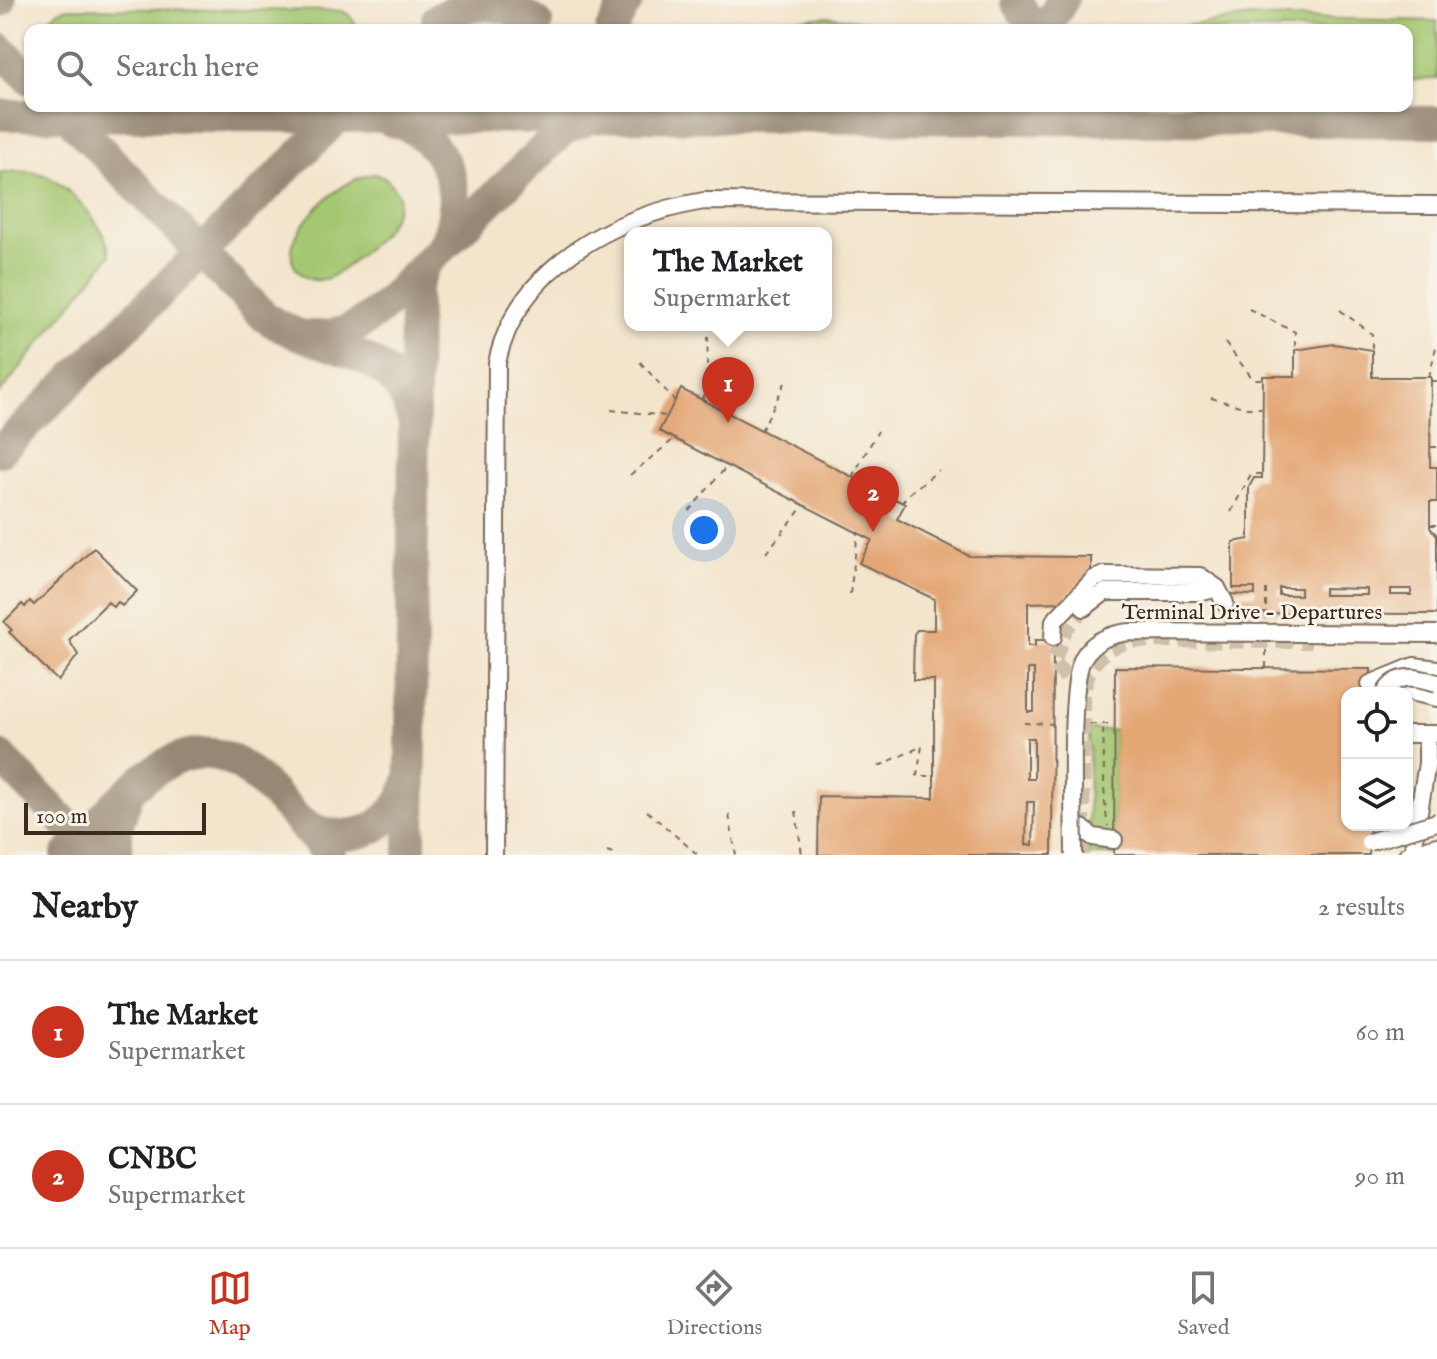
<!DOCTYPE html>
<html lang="en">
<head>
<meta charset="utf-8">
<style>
	body { margin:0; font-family:"IM FELL English",serif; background:#f6f6f6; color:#202124 }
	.controls { position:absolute; right:24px; bottom:24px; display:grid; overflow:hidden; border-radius:16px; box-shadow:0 2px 6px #0004 }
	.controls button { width:72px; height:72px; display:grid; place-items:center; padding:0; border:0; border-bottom:2px solid #e0e0e0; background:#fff; color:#202124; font:40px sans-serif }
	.scale { position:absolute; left:24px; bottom:20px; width:182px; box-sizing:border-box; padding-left:8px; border:4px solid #3b2a1e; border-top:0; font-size:22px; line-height:28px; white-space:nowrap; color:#3b2a1e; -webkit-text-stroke:6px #f7f3e8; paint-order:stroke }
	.you { position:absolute; left:704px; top:530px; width:28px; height:28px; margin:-20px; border:6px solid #fff; border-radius:50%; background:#1a73e8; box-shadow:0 0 0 12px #1a73e833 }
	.badge { display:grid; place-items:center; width:52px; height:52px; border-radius:50%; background:#c8321e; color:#fff; font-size:26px; font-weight:700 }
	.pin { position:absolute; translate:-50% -66px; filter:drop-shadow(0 2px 4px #0008) }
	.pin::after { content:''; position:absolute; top:42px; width:28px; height:24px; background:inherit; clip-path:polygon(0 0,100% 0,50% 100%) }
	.popup { position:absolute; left:624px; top:227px; width:208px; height:104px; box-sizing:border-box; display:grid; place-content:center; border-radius:16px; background:#fff; filter:drop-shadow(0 2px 6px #0005); font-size:26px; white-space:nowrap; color:#757577 }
	.popup b { font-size:30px; color:#202124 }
	.popup::after { content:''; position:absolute; left:50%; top:100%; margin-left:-16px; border:16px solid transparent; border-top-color:#fff }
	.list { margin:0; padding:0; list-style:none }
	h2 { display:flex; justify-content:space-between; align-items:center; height:104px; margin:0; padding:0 32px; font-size:34px }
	h2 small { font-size:26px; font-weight:400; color:#757577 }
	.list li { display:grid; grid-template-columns:52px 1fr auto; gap:24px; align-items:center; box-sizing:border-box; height:144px; padding:0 32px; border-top:2px solid #e0e0e0 }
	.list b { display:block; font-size:30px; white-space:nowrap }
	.list p { margin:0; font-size:26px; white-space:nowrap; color:#757577 }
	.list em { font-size:26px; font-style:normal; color:#757577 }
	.icon { flex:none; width:44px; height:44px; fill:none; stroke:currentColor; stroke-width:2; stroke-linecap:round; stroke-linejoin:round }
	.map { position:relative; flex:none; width:1437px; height:855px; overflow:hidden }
	.search { position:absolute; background:#fff; box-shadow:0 2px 6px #0004; left:24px; right:24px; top:24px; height:88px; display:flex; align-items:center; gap:20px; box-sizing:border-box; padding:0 28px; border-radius:16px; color:#757577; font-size:30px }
	.sheet { height:392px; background:#fff }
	nav { display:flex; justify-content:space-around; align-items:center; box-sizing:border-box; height:112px; border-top:2px solid #e0e0e0; background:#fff; font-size:22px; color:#757577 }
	nav a { display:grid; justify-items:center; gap:4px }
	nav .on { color:#c8321e }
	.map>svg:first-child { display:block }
	.green { fill:#a3c66f; stroke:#6f7846; stroke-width:2 }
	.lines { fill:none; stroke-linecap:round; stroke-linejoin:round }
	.taxiway { stroke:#978875; stroke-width:32 }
	.building { fill:#e4a776; fill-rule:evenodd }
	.minor-tunnel { stroke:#cec0a9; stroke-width:16; stroke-dasharray:16 8; stroke-linecap:butt }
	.minor-casing { stroke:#7b6b5b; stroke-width:20 }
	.path { stroke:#7b6b5b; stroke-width:2; stroke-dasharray:6 6; stroke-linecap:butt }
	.minor { stroke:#fff; stroke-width:16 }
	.minor-bridge-casing { stroke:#7b6b5b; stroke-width:20; stroke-linecap:butt }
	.path-bridge { stroke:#7b6b5b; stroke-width:2; stroke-dasharray:6 6; stroke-linecap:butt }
	.minor-bridge { stroke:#fff; stroke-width:16 }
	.labels { text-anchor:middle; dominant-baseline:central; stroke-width:6; stroke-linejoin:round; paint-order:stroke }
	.street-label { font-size:22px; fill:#3b2a1e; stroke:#f7f3e8 }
</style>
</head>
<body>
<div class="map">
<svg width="1437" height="855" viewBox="0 0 1437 855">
	<rect width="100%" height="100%" fill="#f7f3e8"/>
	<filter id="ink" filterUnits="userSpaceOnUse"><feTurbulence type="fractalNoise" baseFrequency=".0125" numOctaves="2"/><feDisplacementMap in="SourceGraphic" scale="16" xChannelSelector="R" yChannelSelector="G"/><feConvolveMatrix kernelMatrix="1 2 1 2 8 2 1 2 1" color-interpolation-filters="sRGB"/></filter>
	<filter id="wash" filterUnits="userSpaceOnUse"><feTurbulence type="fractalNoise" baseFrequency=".006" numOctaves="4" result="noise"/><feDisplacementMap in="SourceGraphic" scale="32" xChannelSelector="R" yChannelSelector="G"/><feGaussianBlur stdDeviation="1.8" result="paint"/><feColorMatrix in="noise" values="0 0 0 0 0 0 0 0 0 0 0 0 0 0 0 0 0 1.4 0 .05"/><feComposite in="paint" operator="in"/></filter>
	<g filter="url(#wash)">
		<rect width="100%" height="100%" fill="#f3e5cc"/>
		<!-- green -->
		<g class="green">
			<path d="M69 8 341 11 348 14 358 27 58 30 49 19 58 11Z"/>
			<path d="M828 16 928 30H686L688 29Z"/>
			<path d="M1251 17 1437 21V79L1407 80V30H1154Z"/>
			<path d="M0 172C12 172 26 170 38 173 65 179 109 229 110 256L0 393Z"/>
			<path d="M375 174 386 178 399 195C399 218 381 236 365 250 348 266 320 295 298 271 292 265 291 256 292 248 299 217 345 176 375 174Z"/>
			<path d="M1089 730H1115L1114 855H1088Z"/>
		</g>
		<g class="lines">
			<!-- taxiway -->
			<g class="taxiway">
				<path d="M1016 0 1034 30"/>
				<path d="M0 1V0"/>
				<path d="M437 19C472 0 503 0 537 23"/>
				<path d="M611 30 628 0"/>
				<path d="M1044 30 1063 0"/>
				<path d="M0 49 30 79"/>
				<path d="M59 108 265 317C315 353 392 343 411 414"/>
				<path d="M0 115 585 118"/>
				<path d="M391 121C445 133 469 196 444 243"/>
				<path d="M312 336C361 339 388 301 421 269"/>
				<path d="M0 451 344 111"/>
				<path d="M0 756 96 854"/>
				<path d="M301 822C343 850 397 831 409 781"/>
				<path d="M67 855C109 814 176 718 243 767 275 791 302 826 330 855"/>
				<path d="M118 855 116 830 127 796"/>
				<path d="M410 855 415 289 425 264 563 130 591 118 615 116 1437 122"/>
			</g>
		</g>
		<g id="blocks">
			<!-- building -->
			<g class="building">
				<path d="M1334 344 1372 350V377H1431L1430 467H1437V502H1430V528L1437 535V614L1228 613V594L1255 595V588H1233V542L1249 539V487L1254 478H1262L1263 376H1295V350ZM1279 588H1300V595H1279ZM1324 588 1367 589V595H1324ZM1391 589H1411V595H1391Z"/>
				<path d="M681 389 905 504 897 519 969 556 1091 557V572L1062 602 1028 603V646H1035V640H1053L1052 855H818L819 796 934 798V680H913L914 634 917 630H934V599L859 563 872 540 659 431ZM1028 669H1034V712H1028ZM1027 738H1034V779H1027ZM1027 802H1034L1033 845H1026Z"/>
				<path d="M94 548 137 591 122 606 118 602 113 607 108 602 69 640 78 655 58 681 9 632 12 630 4 622 22 604 25 607 30 601 34 605Z"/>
				<path d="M1115 667 1371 669 1370 693H1347V825H1370L1369 855H1114Z"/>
			</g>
		</g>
	</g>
	<g filter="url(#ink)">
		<use href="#blocks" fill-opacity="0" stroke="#7b6b5b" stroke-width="2"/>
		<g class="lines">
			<!-- minor-tunnel -->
			<g class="minor-tunnel">
				<path d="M1225 603 1245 641"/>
				<path d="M1083 694 1053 663 1065 629 1084 608"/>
				<path d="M1082 855 1083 694C1086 663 1106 643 1137 640L1311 641"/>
			</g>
			<defs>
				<g id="minor">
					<path d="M1084 608 1105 592H1203L1217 588"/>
					<path d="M1053 637 1054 621 1094 579 1104 575 1200 576 1217 588 1225 603"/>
					<path d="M1370 684 1414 666 1437 669"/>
					<path d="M1380 689H1397L1437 698"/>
					<path d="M1407 734H1437"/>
					<path d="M1082 828 1093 837 1114 840"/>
					<path d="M494 855 497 363C517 267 614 216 704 201L1437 205"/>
					<path d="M1407 855 1437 846"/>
					<path d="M1412 855 1427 763V734"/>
				</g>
			</defs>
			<!-- minor casing -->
			<use href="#minor" class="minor-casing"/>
			<!-- path -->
			<g class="path">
				<path d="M1249 309 1295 332V350"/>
				<path d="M1340 310 1372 334V350"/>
				<path d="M1225 343 1253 379H1263"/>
				<path d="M640 362 675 401"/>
				<path d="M1429 377 1437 343"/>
				<path d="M1431 381H1437"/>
				<path d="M1211 398 1247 408H1263"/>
				<path d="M701 400 706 393 708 337"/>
				<path d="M611 410 667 416"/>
				<path d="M761 431 785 383"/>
				<path d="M1431 447H1437"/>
				<path d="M630 475 674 439"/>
				<path d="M852 477 878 431"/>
				<path d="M902 503 907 495 939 470"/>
				<path d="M689 511 727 466"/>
				<path d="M1231 512 1251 474H1263"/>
				<path d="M1430 525H1437"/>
				<path d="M766 553 804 505"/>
				<path d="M850 594 858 533"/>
				<path d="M1103 729C1105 763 1102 793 1108 826"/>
				<path d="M879 766 922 746 917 776H934"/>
				<path d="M647 811 698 855"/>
				<path d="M796 811 802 855"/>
				<path d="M729 815 736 855"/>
				<path d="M607 851 618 855"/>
			</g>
			<!-- minor -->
			<use href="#minor" class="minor"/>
			<defs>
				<g id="minor-bridge">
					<path d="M1385 693C1397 672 1417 677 1437 683"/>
					<path d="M1369 842 1437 822"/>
					<path d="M1074 855C1074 816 1068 686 1083 658 1093 640 1111 634 1130 632L1437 634"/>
				</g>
			</defs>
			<!-- minor-bridge casing -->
			<use href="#minor-bridge" class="minor-bridge-casing"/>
			<!-- path-bridge -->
			<g class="path-bridge">
				<path d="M1266 619V588"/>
				<path d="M1266 668V646"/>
				<path d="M1024 723 1059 724"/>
				<path d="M1090 724H1115"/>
			</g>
			<!-- minor-bridge -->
			<use href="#minor-bridge" class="minor-bridge"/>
		</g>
	</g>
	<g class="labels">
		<!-- street labels -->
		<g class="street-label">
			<text x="1252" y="613">Terminal Drive - Departures</text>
		</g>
	</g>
</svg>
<div class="controls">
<button><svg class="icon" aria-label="locate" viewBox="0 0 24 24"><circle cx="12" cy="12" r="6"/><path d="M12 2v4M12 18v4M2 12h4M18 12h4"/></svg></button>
<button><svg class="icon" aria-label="layers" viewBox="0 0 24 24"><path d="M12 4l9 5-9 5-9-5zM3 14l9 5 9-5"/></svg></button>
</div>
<div class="scale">100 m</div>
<div class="you"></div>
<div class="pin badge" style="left:728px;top:423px">1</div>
<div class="popup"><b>The Market</b>Supermarket</div>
<div class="pin badge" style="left:873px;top:532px">2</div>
<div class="search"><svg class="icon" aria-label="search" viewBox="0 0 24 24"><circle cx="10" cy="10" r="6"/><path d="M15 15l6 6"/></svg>Search here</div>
</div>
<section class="sheet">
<h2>Nearby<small>2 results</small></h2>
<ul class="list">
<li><span class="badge">1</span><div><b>The Market</b><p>Supermarket</p></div><em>60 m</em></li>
<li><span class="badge">2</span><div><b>CNBC</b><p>Supermarket</p></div><em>90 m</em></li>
</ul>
</section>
<nav>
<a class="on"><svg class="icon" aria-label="map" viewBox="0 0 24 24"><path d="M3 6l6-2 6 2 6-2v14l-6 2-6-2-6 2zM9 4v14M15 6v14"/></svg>Map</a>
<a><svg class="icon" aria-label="directions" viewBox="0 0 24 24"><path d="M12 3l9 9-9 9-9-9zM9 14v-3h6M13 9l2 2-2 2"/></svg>Directions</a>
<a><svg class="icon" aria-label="saved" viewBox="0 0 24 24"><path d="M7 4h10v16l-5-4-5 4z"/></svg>Saved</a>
</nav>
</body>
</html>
